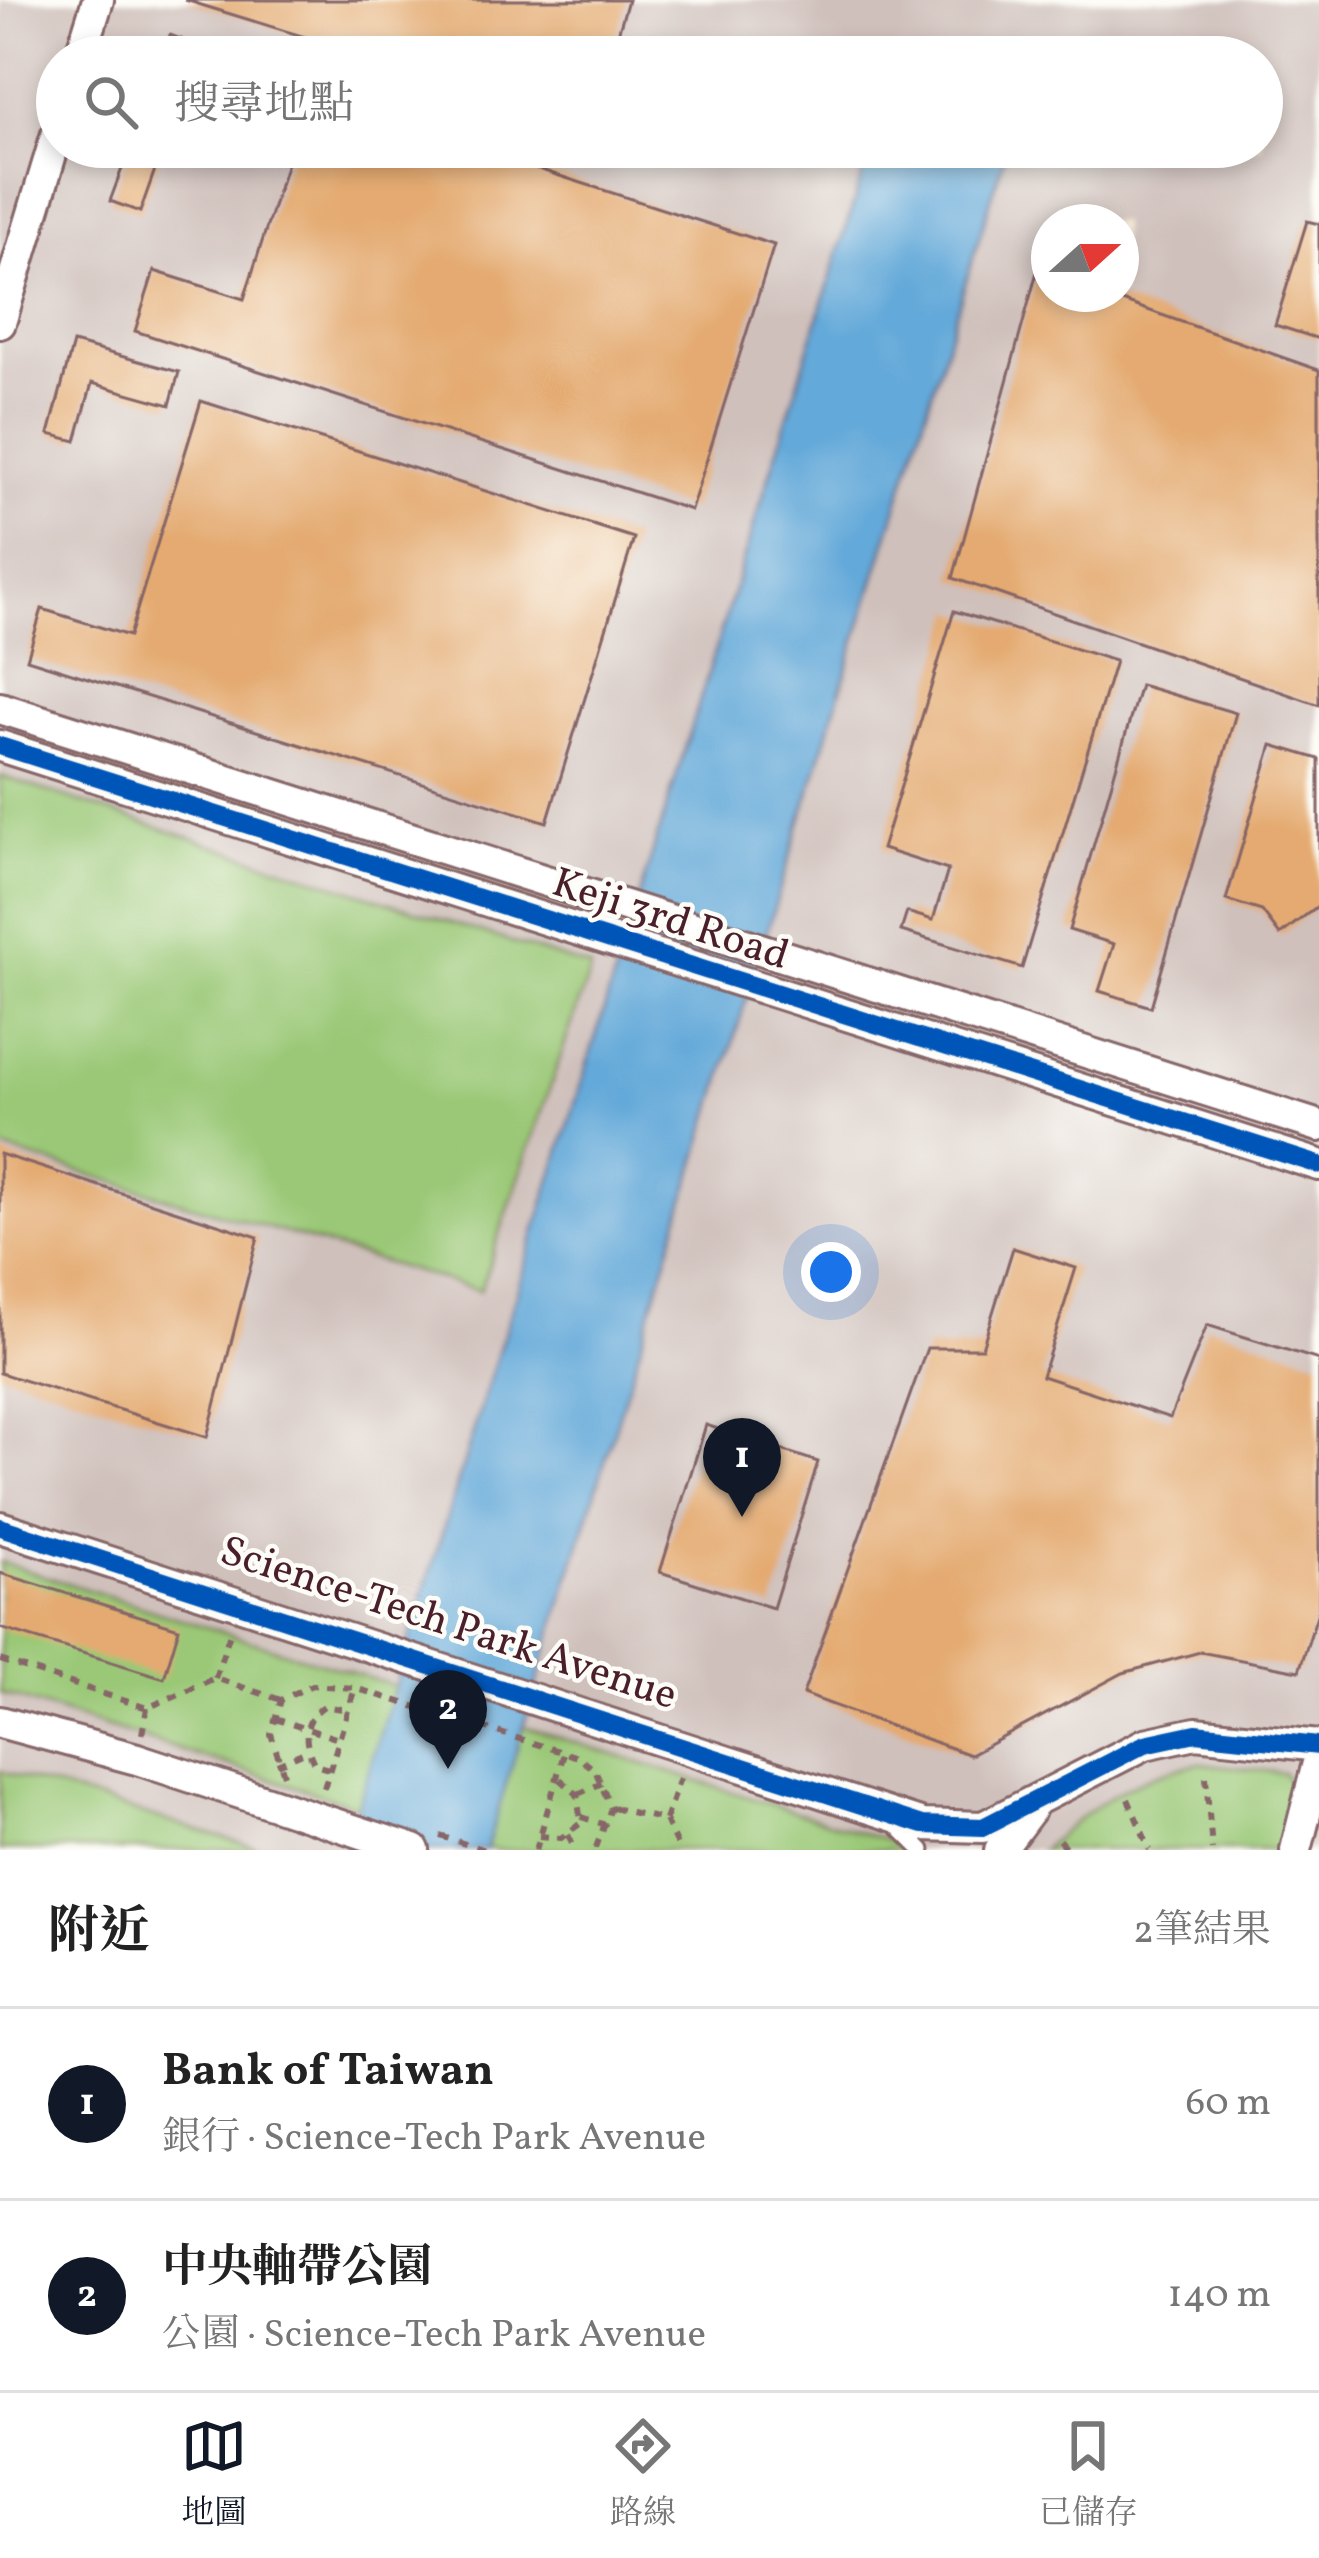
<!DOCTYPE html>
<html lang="zh-TW">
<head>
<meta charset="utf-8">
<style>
	body { margin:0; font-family:Vollkorn,"Noto Serif TC",serif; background:#f2f2f2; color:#222 }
	.compass { position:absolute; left:1031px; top:204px; width:108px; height:108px; border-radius:50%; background:#fff; box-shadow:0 6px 18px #0003; rotate:69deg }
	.you { position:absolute; left:831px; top:1272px; width:42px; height:42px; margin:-30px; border:9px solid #fff; border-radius:50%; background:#1a73e8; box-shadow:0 0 0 18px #1a73e833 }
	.badge { display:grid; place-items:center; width:78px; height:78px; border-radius:50%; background:#111827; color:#fff; font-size:39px; font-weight:700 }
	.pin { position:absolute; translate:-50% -99px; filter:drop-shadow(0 3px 6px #0008) }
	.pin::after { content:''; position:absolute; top:63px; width:42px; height:36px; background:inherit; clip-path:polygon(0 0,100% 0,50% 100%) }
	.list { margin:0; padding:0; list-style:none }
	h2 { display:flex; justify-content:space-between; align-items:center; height:156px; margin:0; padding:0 48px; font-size:51px }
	h2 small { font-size:39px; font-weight:400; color:#767676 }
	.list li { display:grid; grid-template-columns:78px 1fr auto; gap:36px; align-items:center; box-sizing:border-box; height:192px; padding:0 48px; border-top:3px solid #e0e0e0 }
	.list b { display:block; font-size:45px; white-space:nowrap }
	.list p { margin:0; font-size:39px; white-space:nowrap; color:#767676 }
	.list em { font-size:39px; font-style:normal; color:#767676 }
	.icon { flex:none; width:66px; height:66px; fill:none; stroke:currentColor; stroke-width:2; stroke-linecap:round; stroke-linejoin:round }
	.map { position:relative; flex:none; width:1319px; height:1850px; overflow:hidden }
	.search { position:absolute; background:#fff; box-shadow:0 6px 18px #0003; left:36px; right:36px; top:36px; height:132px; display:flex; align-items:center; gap:30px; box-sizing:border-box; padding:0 42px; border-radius:66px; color:#767676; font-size:45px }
	.sheet { height:540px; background:#fff }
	nav { display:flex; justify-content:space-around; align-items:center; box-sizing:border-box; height:168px; border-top:3px solid #e0e0e0; background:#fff; font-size:33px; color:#767676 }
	nav a { display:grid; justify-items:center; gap:6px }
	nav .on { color:#111827 }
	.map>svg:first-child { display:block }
	.industrial { fill:#cfc0bb; fill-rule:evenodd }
	.green { fill:#9ac876; stroke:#727450; stroke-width:3 }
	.water { fill:#63a9d9; stroke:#566482; stroke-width:3 }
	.building { fill:#e4aa71 }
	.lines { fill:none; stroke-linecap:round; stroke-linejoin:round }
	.service-casing { stroke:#866667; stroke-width:21 }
	.minor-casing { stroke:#866667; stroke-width:36 }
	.path { stroke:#866667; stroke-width:6; stroke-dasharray:9 9; stroke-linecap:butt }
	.service { stroke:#fff; stroke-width:15 }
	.minor { stroke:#fff; stroke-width:30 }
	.cycleway-casing { stroke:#fdfcf7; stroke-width:26 }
	.cycleway { stroke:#0057b8; stroke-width:18 }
	.labels { text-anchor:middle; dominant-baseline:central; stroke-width:9; stroke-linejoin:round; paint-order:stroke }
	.street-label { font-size:42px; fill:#4a1f2b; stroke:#fdfcf7 }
</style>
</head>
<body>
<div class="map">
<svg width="1319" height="1850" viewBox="0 0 1319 1850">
	<rect width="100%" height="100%" fill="#fdfcf7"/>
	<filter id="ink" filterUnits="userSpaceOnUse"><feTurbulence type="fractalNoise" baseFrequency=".00833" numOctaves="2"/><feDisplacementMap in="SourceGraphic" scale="24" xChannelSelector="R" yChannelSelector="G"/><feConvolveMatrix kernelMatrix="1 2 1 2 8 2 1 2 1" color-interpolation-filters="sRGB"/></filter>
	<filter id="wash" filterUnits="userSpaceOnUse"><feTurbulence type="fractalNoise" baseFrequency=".004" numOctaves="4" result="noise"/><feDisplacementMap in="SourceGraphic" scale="48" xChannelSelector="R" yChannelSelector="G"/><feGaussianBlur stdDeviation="2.7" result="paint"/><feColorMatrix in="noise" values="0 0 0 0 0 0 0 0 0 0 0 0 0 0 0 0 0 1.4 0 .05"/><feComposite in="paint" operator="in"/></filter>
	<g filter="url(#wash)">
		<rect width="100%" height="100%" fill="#f6ebd7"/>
		<!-- industrial -->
		<path class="industrial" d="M0 0H1319V1850H0ZM57 57H1262V147H57ZM1049 222H1121V294H1049Z"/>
		<!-- green -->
		<g class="green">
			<path d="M0 776 591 968 480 1291 0 1148Z"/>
			<path d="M0 1562 898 1844 903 1850H495L0 1693Z"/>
			<path d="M1201 1763 1283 1773 1296 1792 1288 1850H1041C1096 1804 1129 1776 1201 1763Z"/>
			<path d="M0 1771 264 1850H0Z"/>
		</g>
		<!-- water -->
		<path class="water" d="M871 147H1007L486 1850H344Z"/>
		<g id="blocks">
			<!-- building -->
			<g class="building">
				<path d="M185 0H628L611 57H370Z"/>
				<path d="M170 35 199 46 195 57H162Z"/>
				<path d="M130 147H163L140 212 110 201Z"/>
				<path d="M292 147H470L774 245 691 510 135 331 154 271 244 299Z"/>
				<path d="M1307 221 1319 224V339L1275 325Z"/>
				<path d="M1037 272 1049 276V294H1102L1319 370V705L953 578Z"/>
				<path d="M73 343 179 372 170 405 92 383 76 441 49 434Z"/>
				<path d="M201 401 634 538 547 822 27 659 42 609 129 636Z"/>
				<path d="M954 611 1115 661 1022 968 901 931 907 912 933 920 948 870 882 849Z"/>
				<path d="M1140 685 1236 713 1151 1007 1099 991 1114 944 1069 930Z"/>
				<path d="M1272 745 1319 759V905L1280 935 1262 911 1226 900Z"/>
				<path d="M0 1154 258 1237 207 1437 0 1373Z"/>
				<path d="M1013 1248 1076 1268 1042 1376 1170 1418 1207 1325 1319 1360V1609L1299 1671 1200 1652 1123 1673 970 1755 803 1694 927 1348H982Z"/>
				<path d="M706 1425 818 1462 773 1608 660 1572Z"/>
				<path d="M0 1573 179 1628 164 1678 0 1628Z"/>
			</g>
		</g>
	</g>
	<g filter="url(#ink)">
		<use href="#blocks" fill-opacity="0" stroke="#866667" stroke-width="3"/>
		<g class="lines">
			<defs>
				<path id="service" d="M899 1827 922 1850"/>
				<g id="minor">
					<path d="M80 57 98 0"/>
					<path d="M0 323 57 134"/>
					<path d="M0 708 1319 1126"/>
					<path d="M0 746 1319 1165"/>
					<path d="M0 1527 923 1825 983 1827 1145 1744 1196 1733 1319 1746"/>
					<path d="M0 1722 137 1759 414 1850"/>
					<path d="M1000 1850 1030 1810"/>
					<path d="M1296 1850 1319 1759"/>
				</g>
			</defs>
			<!-- service casing -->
			<use href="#service" class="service-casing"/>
			<!-- minor casing -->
			<use href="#minor" class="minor-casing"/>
			<!-- path -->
			<g class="path">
				<path d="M0 1660 147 1708 215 1678 281 1700"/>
				<path d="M215 1678 231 1630"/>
				<path d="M275 1719 339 1739"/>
				<path d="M142 1734 147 1708"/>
				<path d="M277 1764 307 1751"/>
				<path d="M329 1769 315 1765C303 1743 302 1720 324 1706L348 1710"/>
				<path d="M284 1775 271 1734 281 1700 312 1685 355 1688 578 1757 595 1770 611 1808 595 1850"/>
				<path d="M1206 1777 1212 1850"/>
				<path d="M324 1788 355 1688"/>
				<path d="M578 1794 602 1783"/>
				<path d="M1128 1799 1150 1850"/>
				<path d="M613 1808 665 1820 679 1850"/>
				<path d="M581 1817 606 1825"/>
				<path d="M665 1820 680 1778"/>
				<path d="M568 1835 576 1850"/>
				<path d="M440 1836 485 1850"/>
				<path d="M539 1836 561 1838 581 1823 577 1794 558 1777"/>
				<path d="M1059 1840 1068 1850"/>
				<path d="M536 1850 564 1753"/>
			</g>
			<!-- service -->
			<use href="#service" class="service"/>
			<!-- minor -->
			<use href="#minor" class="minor"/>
			<defs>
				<g id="cycleway">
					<path d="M0 746 1319 1165"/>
					<path d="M0 1527 923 1825 983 1827 1145 1744 1196 1733 1319 1746"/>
				</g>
			</defs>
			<!-- cycleway casing -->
			<use href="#cycleway" class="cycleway-casing"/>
			<!-- cycleway -->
			<use href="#cycleway" class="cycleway"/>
		</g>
	</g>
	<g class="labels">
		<!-- street labels -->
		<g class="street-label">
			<text transform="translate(670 921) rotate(18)">Keji 3rd Road</text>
			<text transform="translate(448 1625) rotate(18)">Science-Tech Park Avenue</text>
		</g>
	</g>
</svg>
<svg class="compass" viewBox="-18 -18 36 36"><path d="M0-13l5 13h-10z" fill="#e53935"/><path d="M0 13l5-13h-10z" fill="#767676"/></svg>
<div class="you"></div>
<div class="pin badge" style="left:742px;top:1517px">1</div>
<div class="pin badge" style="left:448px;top:1769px">2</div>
<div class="search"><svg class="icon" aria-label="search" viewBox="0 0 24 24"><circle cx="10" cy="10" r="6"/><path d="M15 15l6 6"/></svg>搜尋地點</div>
</div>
<section class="sheet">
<h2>附近<small>2筆結果</small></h2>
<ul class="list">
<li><span class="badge">1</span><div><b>Bank of Taiwan</b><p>銀行 · Science-Tech Park Avenue</p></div><em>60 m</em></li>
<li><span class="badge">2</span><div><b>中央軸帶公園</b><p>公園 · Science-Tech Park Avenue</p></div><em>140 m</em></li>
</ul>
</section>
<nav>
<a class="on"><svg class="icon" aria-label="map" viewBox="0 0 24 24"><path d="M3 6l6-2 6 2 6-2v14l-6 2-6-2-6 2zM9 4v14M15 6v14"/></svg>地圖</a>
<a><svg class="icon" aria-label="directions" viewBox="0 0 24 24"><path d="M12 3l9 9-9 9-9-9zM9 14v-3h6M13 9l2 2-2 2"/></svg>路線</a>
<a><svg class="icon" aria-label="saved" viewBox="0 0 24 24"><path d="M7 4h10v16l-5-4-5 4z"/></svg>已儲存</a>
</nav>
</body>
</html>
